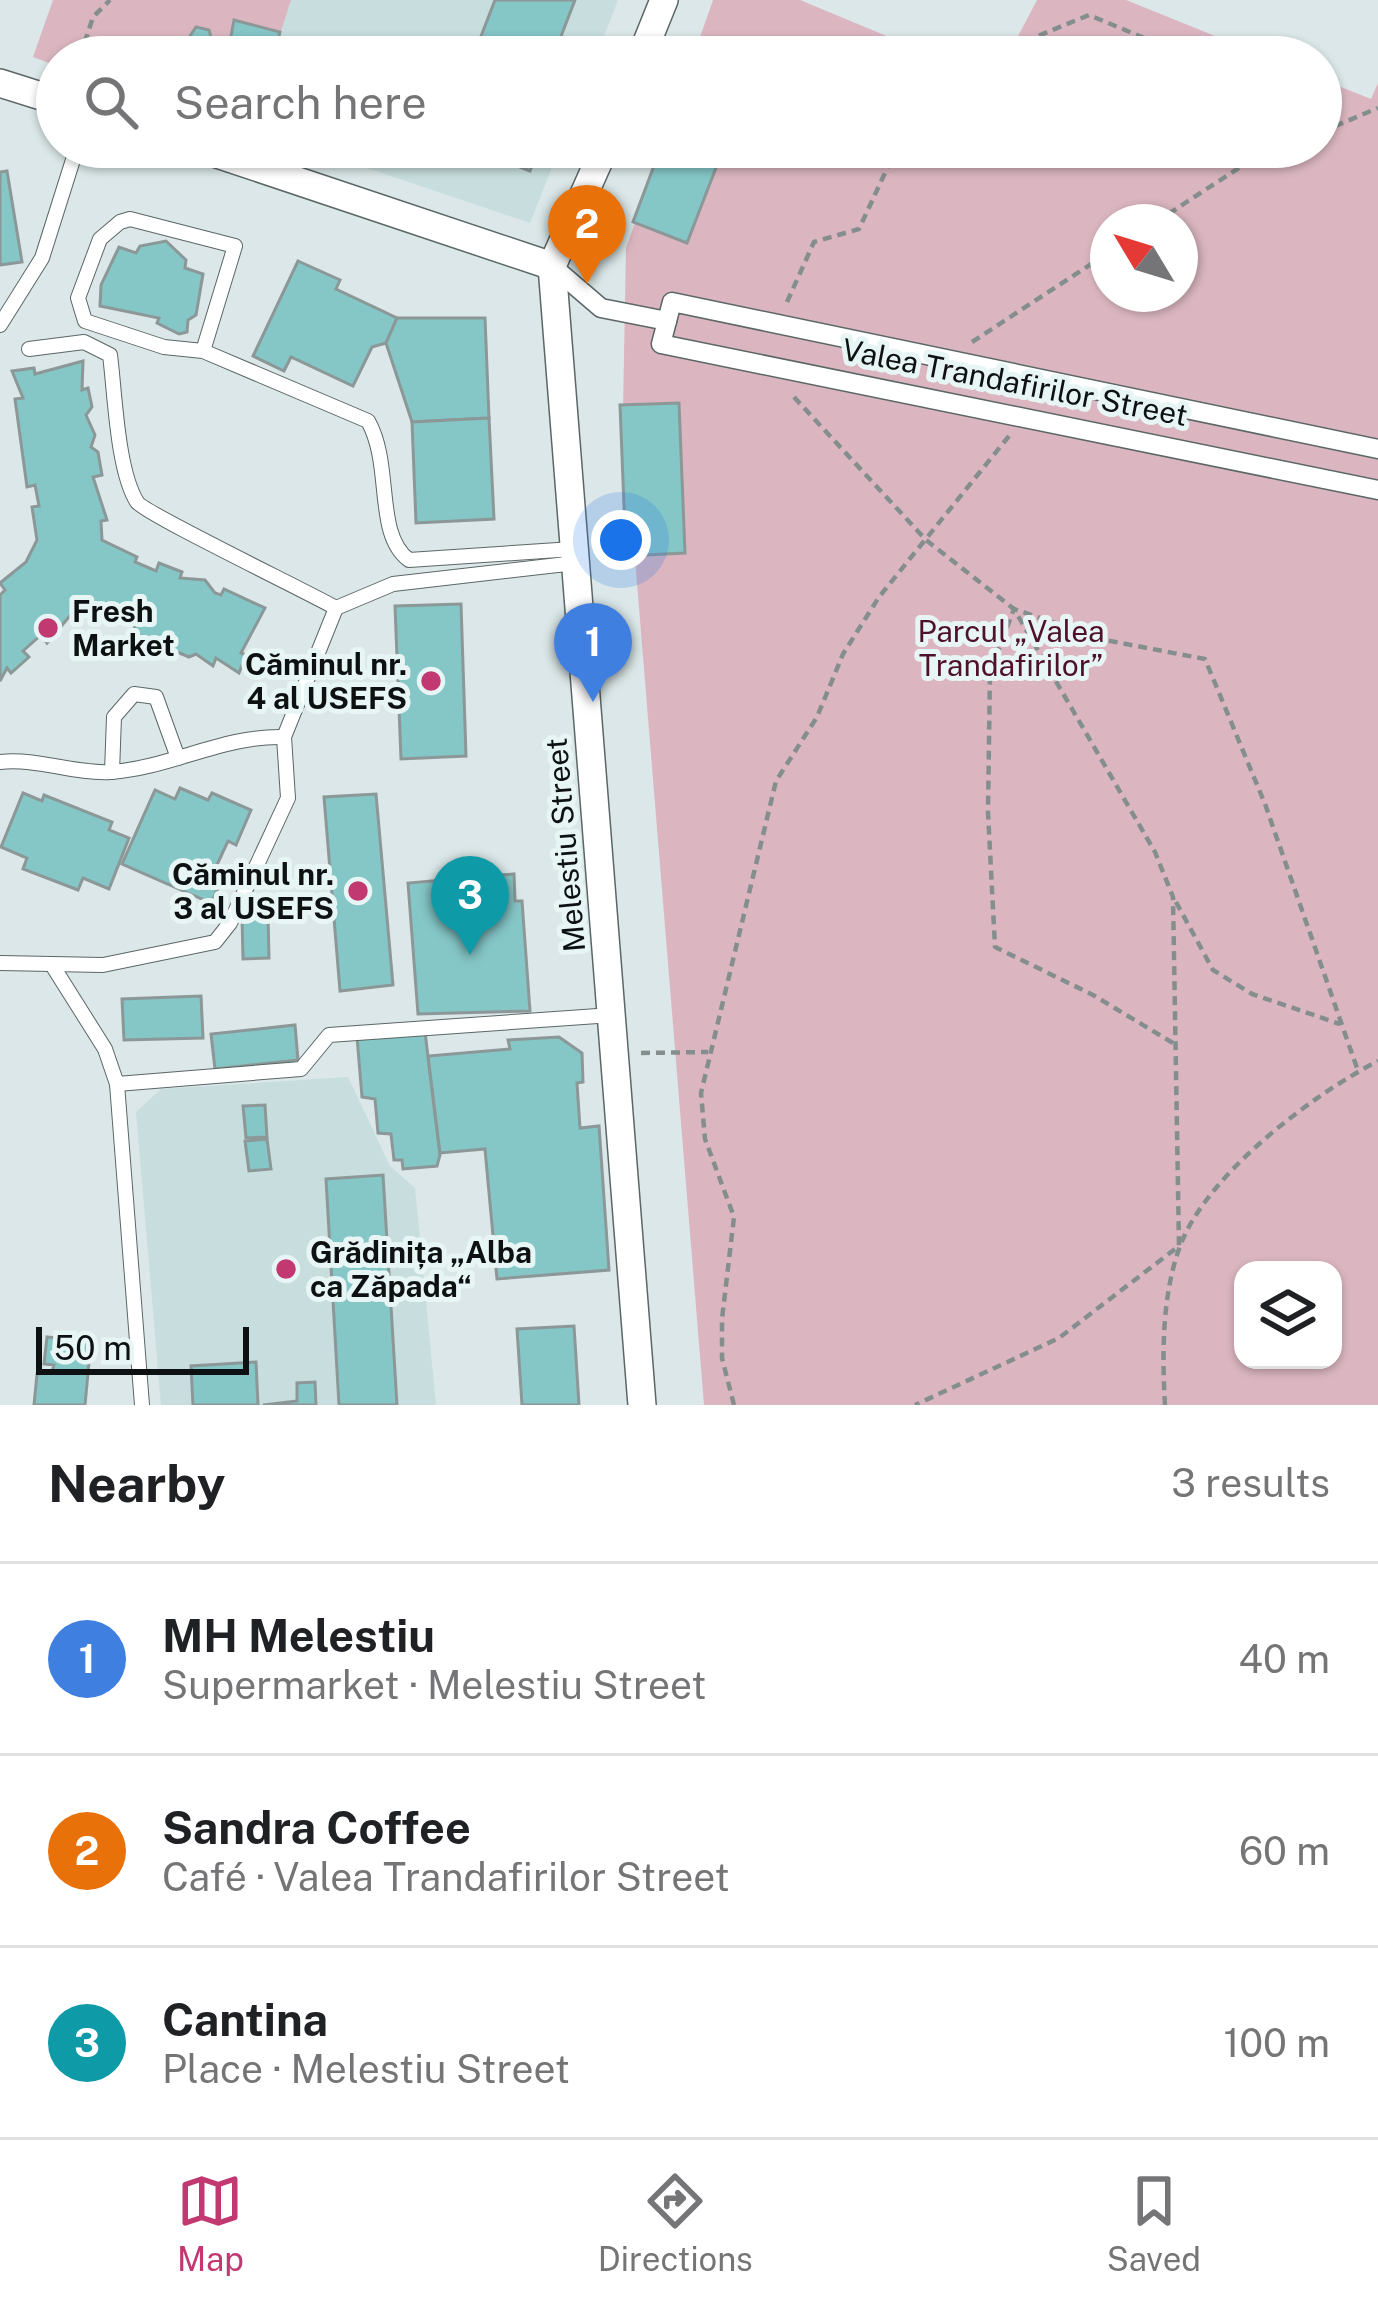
<!DOCTYPE html>
<html lang="en">
<head>
<meta charset="utf-8">
<style>
	body { margin:0; font-family:"Public Sans",sans-serif; background:#f6f6f6; color:#202124 }
	.controls { position:absolute; right:36px; bottom:36px; display:grid; overflow:hidden; border-radius:24px; box-shadow:0 3px 9px #0004 }
	.controls button { width:108px; height:108px; display:grid; place-items:center; padding:0; border:0; border-bottom:3px solid #e0e0e0; background:#fff; color:#202124; font:60px sans-serif }
	.compass { position:absolute; left:1090px; top:204px; width:108px; height:108px; border-radius:50%; background:#fff; box-shadow:0 3px 9px #0004; rotate:308deg }
	.scale { position:absolute; left:36px; bottom:30px; width:213px; box-sizing:border-box; padding-left:12px; border:6px solid #0d1111; border-top:0; font-size:33px; line-height:42px; white-space:nowrap; color:#0d1111; -webkit-text-stroke:9px #e8f5f5; paint-order:stroke }
	.you { position:absolute; left:621px; top:540px; width:42px; height:42px; margin:-30px; border:9px solid #fff; border-radius:50%; background:#1a73e8; box-shadow:0 0 0 18px #1a73e833 }
	.badge { display:grid; place-items:center; width:78px; height:78px; border-radius:50%; background:#c23871; color:#fff; font-size:39px; font-weight:700 }
	.pin { position:absolute; translate:-50% -99px; filter:drop-shadow(0 3px 6px #0008) }
	.pin::after { content:''; position:absolute; top:63px; width:42px; height:36px; background:inherit; clip-path:polygon(0 0,100% 0,50% 100%) }
	.list { margin:0; padding:0; list-style:none }
	h2 { display:flex; justify-content:space-between; align-items:center; height:156px; margin:0; padding:0 48px; font-size:51px }
	h2 small { font-size:39px; font-weight:400; color:#757577 }
	.list li { display:grid; grid-template-columns:78px 1fr auto; gap:36px; align-items:center; box-sizing:border-box; height:192px; padding:0 48px; border-top:3px solid #e0e0e0 }
	.list b { display:block; font-size:45px; white-space:nowrap }
	.list p { margin:0; font-size:39px; white-space:nowrap; color:#757577 }
	.list em { font-size:39px; font-style:normal; color:#757577 }
	.icon { flex:none; width:66px; height:66px; fill:none; stroke:currentColor; stroke-width:2; stroke-linecap:round; stroke-linejoin:round }
	.map { position:relative; flex:none; width:1378px; height:1405px; overflow:hidden }
	.search { position:absolute; background:#fff; box-shadow:0 3px 9px #0004; left:36px; right:36px; top:36px; height:132px; display:flex; align-items:center; gap:30px; box-sizing:border-box; padding:0 42px; border-radius:66px; color:#757577; font-size:45px }
	.sheet { height:732px; background:#fff }
	nav { display:flex; justify-content:space-around; align-items:center; box-sizing:border-box; height:168px; border-top:3px solid #e0e0e0; background:#fff; font-size:33px; color:#757577 }
	nav a { display:grid; justify-items:center; gap:6px }
	nav .on { color:#c23871 }
	.map>svg:first-child { display:block }
	.built { fill:#c8dede }
	.green { fill:#dbb6c0; fill-rule:evenodd }
	.building { fill:#85c6c7; stroke:#8c9898; stroke-width:3 }
	.lines { fill:none; stroke-linecap:round; stroke-linejoin:round }
	.service-casing { stroke:#5b6666; stroke-width:16 }
	.pedestrian-casing { stroke:#5b6666; stroke-width:21 }
	.minor-casing { stroke:#5b6666; stroke-width:30 }
	.path { stroke:#858e8e; stroke-width:4.5; stroke-dasharray:9 6; stroke-linecap:butt }
	.service { stroke:#fff; stroke-width:14 }
	.pedestrian { stroke:#fff; stroke-width:18 }
	.minor { stroke:#fff; stroke-width:27 }
	.poi-dot { fill:#c23871; stroke:#e8f5f5; stroke-width:4.5 }
	.labels { text-anchor:middle; dominant-baseline:central; stroke-width:10; stroke-linejoin:round; paint-order:stroke }
	.street-label { font-size:30px; fill:#0d1111; stroke:#e8f5f5 }
	.poi-label { font-size:30px; font-weight:bold; fill:#0d1111; stroke:#e8f5f5; text-anchor:start }
	.park-label { font-size:30px; fill:#4e102a; stroke:#e8f5f5 }
</style>
</head>
<body>
<div class="map">
<svg width="1378" height="1405" viewBox="0 0 1378 1405">
	<rect width="100%" height="100%" fill="#dbe7e8"/>
	<!-- built -->
	<g class="built">
		<path d="M291 0H618L596 57H273Z"/>
		<path d="M305 147H560L530 223Z"/>
		<path d="M348 1077 390 1166 415 1188 436 1405H161L136 1112 161 1089Z"/>
	</g>
	<!-- green -->
	<g class="green">
		<path d="M53 0H291L273 57H57V66L33 57Z"/>
		<path d="M713 0H800L937 57H693Z"/>
		<path d="M1037 0H1126L1267 57H1007Z"/>
		<path d="M1321 79 1371 99 1378 83V1405H704L623 411 626 248 662 147H1321ZM1108 222H1180V294H1108ZM1243 1270H1333V1360H1243Z"/>
	</g>
	<!-- building -->
	<g class="building">
		<path d="M495 0H575L553 57H473Z"/>
		<path d="M234 20 280 32 273 57H227Z"/>
		<path d="M196 27 209 30 214 47 220 48 219 57H175L179 41 186 42Z"/>
		<path d="M469 147H539L530 171Z"/>
		<path d="M661 147H724L687 243 633 222Z"/>
		<path d="M7 171 22 262 0 265V172Z"/>
		<path d="M166 241 186 260 185 268 203 274 196 315 188 320 187 332 179 334 157 323 159 318 100 306 101 285 119 247 136 253 140 246Z"/>
		<path d="M298 261 340 280 336 289 397 318 386 343 372 347 353 386 291 357 284 371 253 356Z"/>
		<path d="M397 318H485L489 418 412 422 386 343Z"/>
		<path d="M83 361 82 390 88 388 92 407 86 415 95 435 91 447 98 452 102 475 93 477 107 520 101 521 102 540 137 557 135 562 156 571 159 563 182 572 180 578 205 580 215 593 221 595 224 589 265 608 241 653 246 655 239 673 216 658 213 666 196 654 189 657 132 633 136 625 114 617 113 624 74 611 47 643 41 635 23 651 29 657 11 673 7 668 0 681V595L5 590 0 583 26 562 37 540 32 507 39 506 35 485 27 487 15 399 23 398 12 371 34 368 35 374Z"/>
		<path d="M679 403 685 553 626 556 620 405Z"/>
		<path d="M489 418 494 519 416 523 412 422Z"/>
		<path d="M461 604 466 756 401 759 395 606Z"/>
		<path d="M180 788 208 800 212 793 251 810 236 845 228 841 216 867 226 871 211 903 122 864 155 790 175 799Z"/>
		<path d="M23 793 42 801 44 795 112 822 109 830 129 838 109 889 83 878 78 890 23 869 27 858 1 847Z"/>
		<path d="M376 794 393 985 340 991 324 797Z"/>
		<path d="M514 874 515 901H522L530 1011 418 1014 408 883Z"/>
		<path d="M268 916 269 958 243 959 242 917Z"/>
		<path d="M201 996 203 1038 124 1040 122 999Z"/>
		<path d="M295 1025 298 1060 215 1069 211 1034Z"/>
		<path d="M425 1032 440 1155 437 1166 403 1169 402 1160H394L391 1134 378 1133 375 1099 362 1097 357 1037Z"/>
		<path d="M559 1037 582 1053 583 1082 577 1083 580 1128 599 1126 609 1270 497 1279 485 1149 440 1153 428 1056 510 1049 508 1040Z"/>
		<path d="M265 1105 267 1137 246 1138 243 1106Z"/>
		<path d="M267 1139 271 1169 249 1171 245 1141Z"/>
		<path d="M383 1175 397 1405H339L326 1179Z"/>
		<path d="M574 1326 579 1405H522L517 1329Z"/>
		<path d="M47 1337 91 1341 85 1405H34L37 1374 52 1372 54 1365 44 1364Z"/>
		<path d="M256 1362 258 1405H193L191 1366Z"/>
		<path d="M315 1382 316 1405H263L297 1401V1383Z"/>
	</g>
	<g class="lines">
		<defs>
			<g id="service">
				<path d="M0 325 42 258 77 147"/>
				<path d="M29 349 84 342 110 355C115 393 117 470 137 502 144 513 308 592 336 608"/>
				<path d="M203 351 235 246 130 219 120 222 100 239 78 298 85 321 164 347 203 351 368 421C393 465 374 534 409 560L573 549"/>
				<path d="M0 762C39 758 72 774 111 772 170 768 224 735 284 737"/>
				<path d="M112 772 114 717 134 694 156 697 178 758"/>
				<path d="M0 963 103 965 215 942 230 923 288 798 284 737 336 608 393 584 575 563"/>
				<path d="M54 968 105 1049 117 1084 142 1405"/>
				<path d="M117 1084 301 1069 329 1035 612 1015"/>
			</g>
			<g id="pedestrian">
				<path d="M552 266 601 308 667 321"/>
				<path d="M1378 449 672 302 661 344 1378 490"/>
			</g>
			<g id="minor">
				<path d="M641 57 664 0"/>
				<path d="M0 83 57 101"/>
				<path d="M196 147 552 266"/>
				<path d="M605 147 552 266 642 1405"/>
			</g>
		</defs>
		<!-- service casing -->
		<use href="#service" class="service-casing"/>
		<!-- pedestrian casing -->
		<use href="#pedestrian" class="pedestrian-casing"/>
		<!-- minor casing -->
		<use href="#minor" class="minor-casing"/>
		<!-- path -->
		<g class="path">
			<path d="M80 57 93 17 110 0"/>
			<path d="M1019 57 1033 38 1089 15 1190 57"/>
			<path d="M1321 132 1378 108"/>
			<path d="M1241 147 1248 162 1284 147"/>
			<path d="M1156 222 1248 162"/>
			<path d="M787 302 814 242 859 229 897 147"/>
			<path d="M972 342 1108 253"/>
			<path d="M794 397 926 540 1014 609 1155 852 1173 897 1179 1246 1059 1338 915 1405"/>
			<path d="M1176 902 1213 970 1252 994 1340 1024"/>
			<path d="M1173 1043 1093 995 995 947 988 812 990 672 1014 609 1105 640 1205 659 1265 804 1358 1071"/>
			<path d="M641 1053 708 1052"/>
			<path d="M734 1405 722 1358V1319L734 1217 705 1139 701 1093 776 781 817 717 843 654 879 597 1009 436"/>
			<path d="M1165 1405C1162 1355 1162 1297 1179 1249 1204 1176 1312 1095 1378 1061"/>
		</g>
		<!-- service -->
		<use href="#service" class="service"/>
		<!-- pedestrian -->
		<use href="#pedestrian" class="pedestrian"/>
		<!-- minor -->
		<use href="#minor" class="minor"/>
	</g>
	<!-- markers -->
	<g class="poi-dot">
		<circle cx="48" cy="628" r="12"/>
		<circle cx="431" cy="681" r="12"/>
		<circle cx="358" cy="891" r="12"/>
		<circle cx="286" cy="1269" r="12"/>
	</g>
	<g class="labels">
		<!-- street labels -->
		<g class="street-label">
			<text transform="translate(1015 382) rotate(11)">Valea Trandafirilor Street</text>
			<text transform="translate(565 845) rotate(-95)">Melestiu Street</text>
		</g>
		<!-- poi labels -->
		<g class="poi-label">
			<text x="72" y="611">Fresh<tspan x="72" dy="34">Market</tspan></text>
			<text x="407" y="664" text-anchor="end">Căminul nr.<tspan x="407" dy="34">4 al USEFS</tspan></text>
			<text x="334" y="874" text-anchor="end">Căminul nr.<tspan x="334" dy="34">3 al USEFS</tspan></text>
			<text x="310" y="1252">Grădinița „Alba<tspan x="310" dy="34">ca Zăpada“</tspan></text>
		</g>
		<!-- park labels -->
		<g class="park-label">
			<text x="1011" y="631">Parcul „Valea<tspan x="1011" dy="34">Trandafirilor”</tspan></text>
		</g>
	</g>
</svg>
<div class="controls">
<button><svg class="icon" aria-label="layers" viewBox="0 0 24 24"><path d="M12 4l9 5-9 5-9-5zM3 14l9 5 9-5"/></svg></button>
</div>
<svg class="compass" viewBox="-18 -18 36 36"><path d="M0-13l5 13h-10z" fill="#e53935"/><path d="M0 13l5-13h-10z" fill="#757577"/></svg>
<div class="scale">50 m</div>
<div class="you"></div>
<div class="pin badge" style="left:593px;top:702px;background:#3f7fe0">1</div>
<div class="pin badge" style="left:587px;top:284px;background:#e8710a">2</div>
<div class="pin badge" style="left:470px;top:955px;background:#0f9aa8">3</div>
<div class="search"><svg class="icon" aria-label="search" viewBox="0 0 24 24"><circle cx="10" cy="10" r="6"/><path d="M15 15l6 6"/></svg>Search here</div>
</div>
<section class="sheet">
<h2>Nearby<small>3 results</small></h2>
<ul class="list">
<li><span class="badge" style="background:#3f7fe0">1</span><div><b>MH Melestiu</b><p>Supermarket · Melestiu Street</p></div><em>40 m</em></li>
<li><span class="badge" style="background:#e8710a">2</span><div><b>Sandra Coffee</b><p>Café · Valea Trandafirilor Street</p></div><em>60 m</em></li>
<li><span class="badge" style="background:#0f9aa8">3</span><div><b>Cantina</b><p>Place · Melestiu Street</p></div><em>100 m</em></li>
</ul>
</section>
<nav>
<a class="on"><svg class="icon" aria-label="map" viewBox="0 0 24 24"><path d="M3 6l6-2 6 2 6-2v14l-6 2-6-2-6 2zM9 4v14M15 6v14"/></svg>Map</a>
<a><svg class="icon" aria-label="directions" viewBox="0 0 24 24"><path d="M12 3l9 9-9 9-9-9zM9 14v-3h6M13 9l2 2-2 2"/></svg>Directions</a>
<a><svg class="icon" aria-label="saved" viewBox="0 0 24 24"><path d="M7 4h10v16l-5-4-5 4z"/></svg>Saved</a>
</nav>
</body>
</html>
